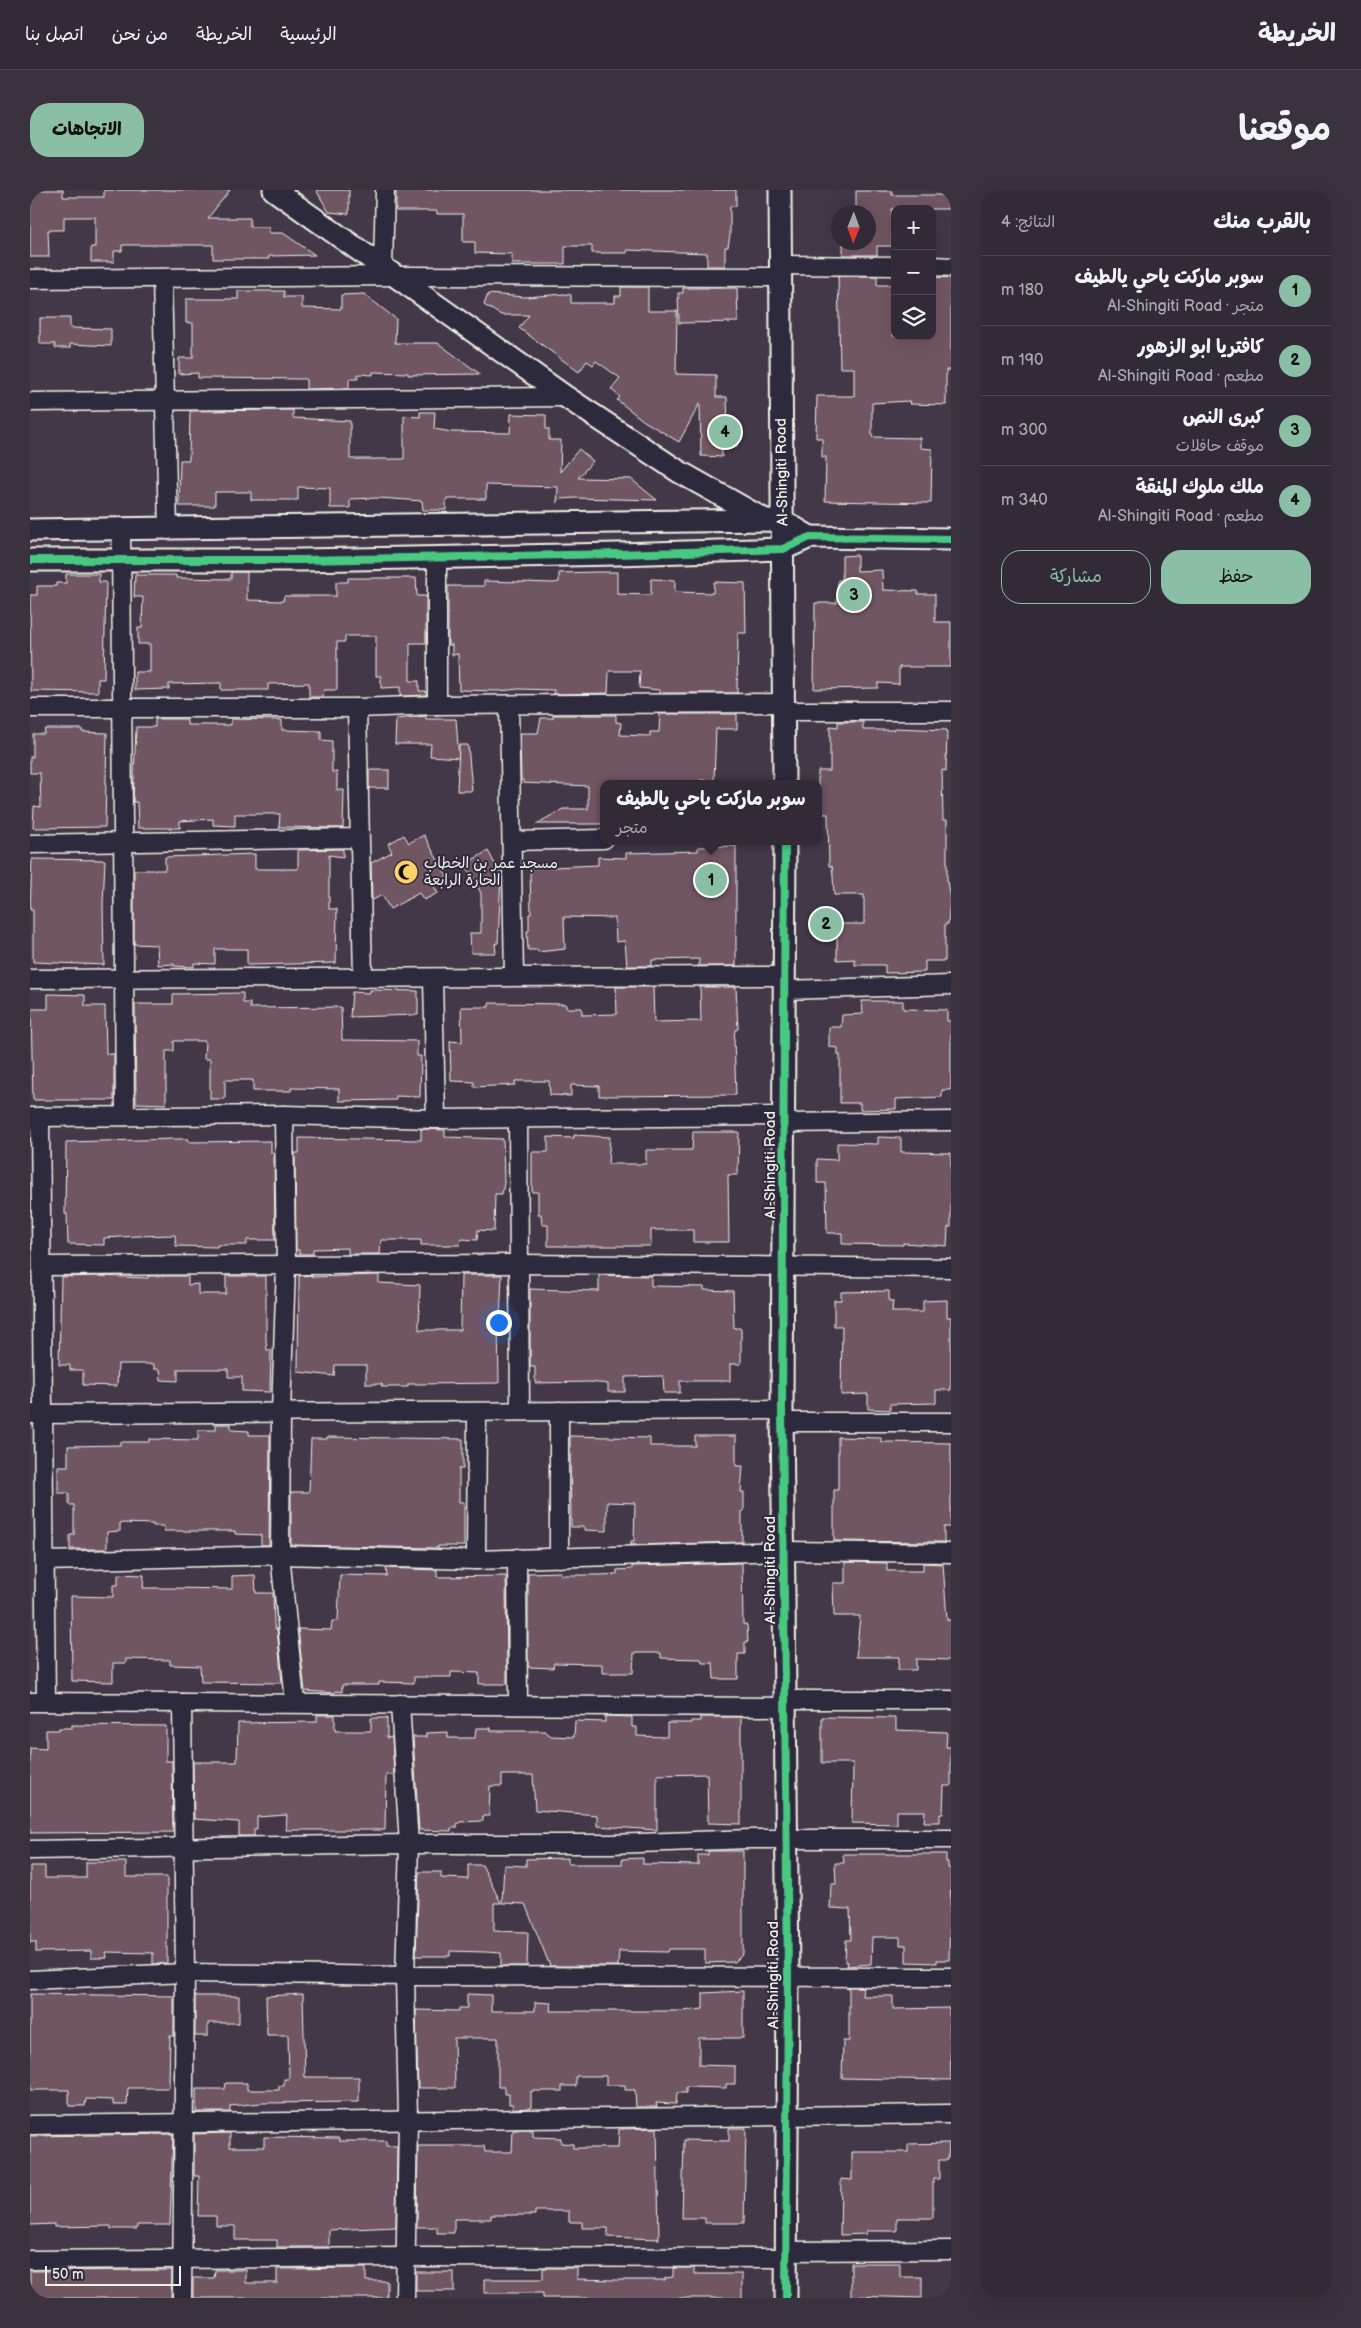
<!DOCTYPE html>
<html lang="ar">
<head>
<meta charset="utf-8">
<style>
	body { margin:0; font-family:"Balsamiq Sans","Playpen Sans Arabic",sans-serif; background:#3a323e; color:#f1f3f6; direction:rtl }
	.controls { position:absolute; right:15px; top:15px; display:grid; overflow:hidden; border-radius:10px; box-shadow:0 5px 20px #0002 }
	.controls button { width:45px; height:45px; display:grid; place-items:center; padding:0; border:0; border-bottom:1px solid #4d4651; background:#322a36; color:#f1f3f6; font:25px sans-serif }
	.compass { position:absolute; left:801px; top:15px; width:45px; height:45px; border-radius:50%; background:#322a36; box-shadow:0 5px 20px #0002; rotate:181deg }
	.scale { position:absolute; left:15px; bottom:12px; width:136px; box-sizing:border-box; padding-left:5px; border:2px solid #f4f1e8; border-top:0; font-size:14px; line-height:18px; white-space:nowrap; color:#f4f1e8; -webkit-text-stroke:4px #2f2a3d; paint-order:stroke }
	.you { position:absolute; left:468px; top:1132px; width:18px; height:18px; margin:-12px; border:4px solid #fff; border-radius:50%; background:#1a73e8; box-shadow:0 0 0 8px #1a73e833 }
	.badge { display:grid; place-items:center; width:32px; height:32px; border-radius:50%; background:#8abfa5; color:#111; font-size:16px; font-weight:700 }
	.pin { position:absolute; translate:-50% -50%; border:2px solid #fff; box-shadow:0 1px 5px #0006 }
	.popup { position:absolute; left:570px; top:590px; width:222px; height:65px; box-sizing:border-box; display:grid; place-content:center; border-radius:10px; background:#322a36; filter:drop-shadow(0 1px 4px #0005); font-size:16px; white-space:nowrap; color:#a8a7ad }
	.popup b { font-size:19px; color:#f1f3f6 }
	.popup::after { content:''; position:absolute; left:50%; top:100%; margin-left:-10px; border:10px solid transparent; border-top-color:#322a36 }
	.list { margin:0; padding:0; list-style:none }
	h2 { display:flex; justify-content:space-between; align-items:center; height:65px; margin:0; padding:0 20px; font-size:21px }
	h2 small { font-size:16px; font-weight:400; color:#a8a7ad }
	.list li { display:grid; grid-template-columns:32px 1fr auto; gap:15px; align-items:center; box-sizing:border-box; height:70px; padding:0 20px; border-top:1px solid #4d4651 }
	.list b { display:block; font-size:19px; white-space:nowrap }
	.list p { margin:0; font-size:16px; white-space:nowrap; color:#a8a7ad }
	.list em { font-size:16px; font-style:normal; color:#a8a7ad }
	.actions { display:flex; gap:10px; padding:15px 20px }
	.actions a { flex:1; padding:11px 0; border:1px solid #8abfa5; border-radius:20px; text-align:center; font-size:18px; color:#8abfa5 }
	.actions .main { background:#8abfa5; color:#111 }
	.icon { flex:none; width:28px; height:28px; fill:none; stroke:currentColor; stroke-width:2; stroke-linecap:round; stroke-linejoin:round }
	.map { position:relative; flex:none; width:921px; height:2108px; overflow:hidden; direction:ltr; border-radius:20px }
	header { display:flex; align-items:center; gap:30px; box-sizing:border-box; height:70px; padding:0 25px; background:#322a36; border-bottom:1px solid #4d4651 }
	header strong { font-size:24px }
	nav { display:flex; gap:28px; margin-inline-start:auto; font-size:18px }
	.intro { display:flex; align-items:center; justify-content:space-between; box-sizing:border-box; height:120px; padding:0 30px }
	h1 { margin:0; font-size:35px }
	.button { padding:12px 22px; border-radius:20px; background:#8abfa5; color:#111; font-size:18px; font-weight:700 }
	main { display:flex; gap:30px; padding:0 30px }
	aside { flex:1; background:#322a36; border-radius:20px; box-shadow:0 5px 20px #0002 }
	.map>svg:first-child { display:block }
	.building { fill:#6f5762; stroke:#f4f1e8 }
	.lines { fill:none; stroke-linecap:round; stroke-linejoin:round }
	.minor-casing { stroke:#f4f1e8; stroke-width:21 }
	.tertiary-casing { stroke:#f4f1e8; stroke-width:25 }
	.minor { stroke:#2f2a3d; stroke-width:18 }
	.tertiary { stroke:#2f2a3d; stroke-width:21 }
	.cycleway-casing { stroke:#2f2a3d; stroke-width:11 }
	.cycleway { stroke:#46c982; stroke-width:8 }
	.labels { text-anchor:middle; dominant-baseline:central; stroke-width:4; stroke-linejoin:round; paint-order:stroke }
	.street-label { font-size:15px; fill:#f4f1e8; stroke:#2f2a3d }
	.poi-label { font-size:15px; fill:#f4f1e8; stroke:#2f2a3d; text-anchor:start }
</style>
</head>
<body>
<header>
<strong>الخريطة</strong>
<nav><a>الرئيسية</a><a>الخريطة</a><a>من نحن</a><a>اتصل بنا</a></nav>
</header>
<div class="intro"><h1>موقعنا</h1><a class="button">الاتجاهات</a></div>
<main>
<aside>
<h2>بالقرب منك<small>النتائج: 4</small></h2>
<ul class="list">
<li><span class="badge">1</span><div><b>سوبر ماركت ياحي يالطيف</b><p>متجر · Al-Shingiti Road</p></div><em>180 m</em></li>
<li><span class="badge">2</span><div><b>كافتريا ابو الزهور</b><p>مطعم · Al-Shingiti Road</p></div><em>190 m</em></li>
<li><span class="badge">3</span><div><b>كبرى النص</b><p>موقف حافلات</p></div><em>300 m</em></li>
<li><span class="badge">4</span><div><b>ملك ملوك المنقة</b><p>مطعم · Al-Shingiti Road</p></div><em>340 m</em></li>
</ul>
<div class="actions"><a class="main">حفظ</a><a>مشاركة</a></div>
</aside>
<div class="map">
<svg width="921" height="2108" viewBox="0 0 921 2108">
	<rect width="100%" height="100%" fill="#423848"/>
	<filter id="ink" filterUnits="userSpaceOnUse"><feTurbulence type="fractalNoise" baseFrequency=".02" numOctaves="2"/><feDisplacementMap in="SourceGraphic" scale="10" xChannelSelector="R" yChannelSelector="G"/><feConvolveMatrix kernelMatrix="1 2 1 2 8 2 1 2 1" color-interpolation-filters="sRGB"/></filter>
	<g filter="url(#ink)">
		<!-- building -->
		<g class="building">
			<path d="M0 0H33V7H74V0H200L178 28H220V37H239V43H253L285 65 239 66V69H183V55H92V61H84V72H61V57H65V27H34V40H18L19 67H0Z"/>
			<path d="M286 0H319V24L299 22Z"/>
			<path d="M366 0H706V16H700V45L698 57H695V76H677V63L597 60V63H562V56H535V74H482V64L445 63V52H433V24H407V21H366Z"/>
			<path d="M826 1H862V5H920V19H862V56H847V65H813V52H838V22H826Z"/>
			<path d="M808 86H847V95H864L863 146H902V90H906V87L921 88V180H916V215L879 214 880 211 842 213V247L890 248V258L902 259 901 313 795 311 796 267H792V248H786L787 206H824V178H810Z"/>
			<path d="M591 97H618V121H647L646 184 686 185V207H697L698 236H707V256L692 257V267L671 266 670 213 649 252 614 231 587 210 590 207 581 199 590 188 566 171 563 175 557 171 549 182 489 138 499 125H471L454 115 458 104 495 107 534 104 541 105V113H585V106H591Z"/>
			<path d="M653 98H707L708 132 649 133 648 103H653Z"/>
			<path d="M208 101H254V107H272V118L311 119V105L334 104 366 129 365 153H408L450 184 378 185V183L343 182V185L328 184V189H319V198L276 199V189L168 188V183L149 184V168H163V133H156V109H208Z"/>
			<path d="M10 128H40V138L81 139V156L40 154V158H25V154H10Z"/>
			<path d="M263 220V228L320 231V269H374V226L390 227V222H405L404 239 422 242 480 243 481 224 516 225V239H519V250H531L530 282 549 259 563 271 548 288 601 289 627 310 546 308 531 309 527 313 528 297 456 295V309H416V320H393L392 311 349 308 320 309V318H300V298L268 297V310H221V302H185V316H149L150 270H159L160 221Z"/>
			<path d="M827 365V381L852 380 853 400 888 401V404H905V432H921V477H869V494L848 493V498L784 499 785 413H807L808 390H812V366Z"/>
			<path d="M201 382H217V410L253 411 254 406H306V392H318V388H386L387 406H396V453H380V491H389V501H396V505L370 506V497L351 498V486H346V446H315V452H307V500H294L293 507H279V493L238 494V500H191V493L139 494V499L105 500V482H120V454H108V438H112L113 407H104L105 385H146V388L201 389Z"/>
			<path d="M567 382H587V404L621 405V389L645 390V402L683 403 684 392 715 393 716 443H708L707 503H630V500L609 498 610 481H579L578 503 524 504V500L489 499 469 501 429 500 428 464 422 465V455H418V396H454V391L524 393 529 392V383Z"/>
			<path d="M36 384H69V392H76L74 489H68V502L1 501 0 405H7V396H26V393H36Z"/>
			<path d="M630 524H707V539H686L684 591 670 590V594H574V634H506L533 619H558V596L493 593V590H491L490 543H508L511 528H523V525H586V532L591 533 590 545 620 546V542H629Z"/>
			<path d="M396 526V529H426L429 568 400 566 401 554H365L366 529Z"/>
			<path d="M125 529H157V535H201V529L252 530V540L291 541V550L302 551V582H307V600H314L313 638 249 637 250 624H205V636L183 635V629L150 631V638H108L107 612H103L106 537H125Z"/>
			<path d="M808 532H833V540H864V538L917 540 916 581 912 580 913 630H917V690L920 710 918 734H915V771H895V782L855 783V775H825V769L807 770V734H834V705H804L803 686 802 676H799L798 624H788V581H800V536L808 537Z"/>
			<path d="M15 539H52V542L77 543 75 637 3 638 4 616 11 617 10 583H0V567H3V544H14Z"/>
			<path d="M429 555H438L442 601H427Z"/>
			<rect x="339" y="580" width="20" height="18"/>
			<path d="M374 645 379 653 394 645 417 687 403 695 408 703 394 710 389 703 360 719 352 705 343 710 342 708 341 673 362 662 358 654Z"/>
			<path d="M706 656V776H669V769L622 770V776H597L595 751 586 752 585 728 534 727 535 759 508 762V760H498L497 741H499V724H501L500 678 568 675V667L596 668V663L668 661V657Z"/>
			<path d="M313 659V667L299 665V719H307L306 773 217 775V759H185V774L164 773V777L144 776V774L128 775 127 755 104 754V680H135V667L225 664V679H268V660Z"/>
			<path d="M458 661 471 685 468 753 465 754 466 763H441L440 743H451V703L435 674Z"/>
			<path d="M2 669 75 670 73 714 74 775 3 772V720H0Z"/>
			<path d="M586 797H623L624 832 671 831 670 797H706L708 839 705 840 704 848 706 905 569 906V896L541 895V906L520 905 519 891H485V895L444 897V892L421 891 420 851 432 852 431 817H459V813L536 814V818H552V825L587 824Z"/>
			<path d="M340 800 388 801V825L320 827 322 802 340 803Z"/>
			<path d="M213 803V813H220V818L311 817 312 850 387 851V866H391L390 907 366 906V910L309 911V899L261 898V901H223V890H195V909H180V869H174L175 851H144V861H136V914L106 913 105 814H143V804Z"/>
			<path d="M18 804 55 805V816H75L76 864H84V910H3L1 819H18Z"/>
			<path d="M832 811H873V819L917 820V831H921V900H912V907L866 909V919L830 920V913H810V865H808V858L799 857V837H811L812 825 833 824Z"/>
			<path d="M391 939 415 940V947L473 949 474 993 472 1004H465L464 1041 448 1040 447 1050 431 1049 430 1055H391V1050H351L350 1064H318V1058L283 1059V1064H269V1060H266L265 963H269V948L391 950Z"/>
			<path d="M663 942H709L708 985H698L699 1052H663V1040H621V1056H518V1035H512L511 1024H508V1002H502V962H518V947L544 948V945L580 947 578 974H616V960H662Z"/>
			<path d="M848 947 871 948V962L921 963V1037H918L917 1056 873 1053V1055L812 1054V1043H797L796 993H787V969L807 970V953L848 954Z"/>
			<path d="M145 949H158V952L241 951V963H244L245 1050H217V1055H187V1057L146 1056 145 1045 108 1046 74 1048V1055L38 1054 37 1024H35L36 952Z"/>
			<path d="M282 1085V1087L349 1085V1093L390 1095 389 1140H430L431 1085H472L470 1130H468L469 1193 389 1194H378V1197H352V1194H336V1175H305L304 1186 268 1182 269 1086Z"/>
			<path d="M569 1085 621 1086V1096L674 1097V1100L703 1101 704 1138H711V1174H700V1191H650V1203H634L633 1186 595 1187V1202H578V1194L560 1192 505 1193V1177H500V1099L569 1101Z"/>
			<path d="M70 1086 118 1088V1086H158V1095L168 1094V1104H196V1086H236V1150L237 1160H241L240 1202 212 1201V1187H198V1179H148V1191L131 1190 130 1179H124V1174H88L87 1196 53 1195V1180H40V1175H29L31 1087Z"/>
			<path d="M859 1101V1111H863L862 1122H893V1111L917 1110V1127H921V1200H906V1213L860 1214V1220L838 1219V1204L811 1205 812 1136H804V1110H811V1102Z"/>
			<path d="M186 1234H201V1240L219 1241V1245H240L239 1355H231V1345L205 1344V1341H134V1336H123V1334L90 1333V1341L77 1342V1359H40V1345H44V1315H39V1303H28V1276H38V1256L90 1255V1252H119V1249L168 1250V1240H186Z"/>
			<path d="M540 1246 620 1248V1256H665V1246H706V1276H713L711 1302H714V1321H712V1352L601 1355V1351H604L605 1313 577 1312V1341L554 1340V1337H541Z"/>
			<path d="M297 1247 433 1249V1279H429V1312H434V1356H408V1358L261 1355V1302H279L281 1249H297Z"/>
			<path d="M808 1247 851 1248V1252L921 1253V1337H914V1352L804 1351V1300H808Z"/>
			<path d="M815 1372 857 1373V1381H893V1373L913 1374 917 1430H921V1470L886 1469V1480H868L869 1467H826L830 1426H804L803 1393H815Z"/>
			<path d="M712 1373 713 1434 717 1435 718 1452H715V1464H708V1489H684L683 1473H672L671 1469 631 1468V1463H604L603 1483H572V1474L524 1473 523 1478 498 1477V1383L531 1382V1385H570L587 1384V1380L602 1379V1376Z"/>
			<path d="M356 1378 407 1380V1387L476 1386 477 1494H449V1483L421 1482V1487H384V1493L349 1492V1495H312V1502L305 1501V1503L275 1501 268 1439 301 1440 302 1431H308L310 1385 357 1386Z"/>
			<path d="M88 1384 114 1385 113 1398H142L202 1399V1386L225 1385 226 1403H243L244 1434 245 1439H247L252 1493 171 1492 170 1476 140 1475V1470L96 1469V1473H83V1492L42 1491 41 1406 83 1407V1395H88Z"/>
			<path d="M287 1525H305V1541H341V1528H357V1548L362 1547 364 1585H356L355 1640H256L257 1625 227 1627V1639H224V1646H209V1632L164 1629 163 1572H207L208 1533 287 1532Z"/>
			<path d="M575 1526 602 1527V1537H607V1546L637 1547V1533H661V1531H670V1527H711V1634L678 1633 677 1584 627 1585V1640L567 1636V1625L505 1620 503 1585H472V1596H460L459 1626H453V1631L430 1632 427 1634V1638H421V1641L389 1640 383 1547H396V1543L418 1542V1548H445L446 1538H461V1541H515L521 1546 544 1547 545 1531 575 1532Z"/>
			<path d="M792 1527 866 1528V1540L917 1542 916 1557H921V1596H914L913 1624H910V1632H894L895 1621H867V1634L822 1633 823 1573H792Z"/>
			<path d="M42 1535 136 1536V1571H142L143 1642 0 1643V1558L16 1559V1540H29V1538H42Z"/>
			<path d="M678 1661H713V1764L705 1772 675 1773V1759H639L638 1762 589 1761 588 1776H520L495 1714 472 1713 474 1675 496 1676V1669L538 1668V1674H592V1669L613 1668V1674L668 1675V1665H678Z"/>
			<path d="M813 1664H916V1672H918V1678H921L919 1770H907V1773L876 1772V1755H870V1747H842L841 1774 817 1776 818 1772H815L816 1750H821L820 1719 800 1718 801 1694H806L805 1673H814Z"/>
			<path d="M56 1672H96V1687H137V1773L123 1774V1763L76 1762 77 1768H61V1761L6 1762V1752H0V1676H15V1688H56Z"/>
			<path d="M438 1675H452L471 1713H464V1741L498 1742 497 1776H471V1763L455 1762 420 1761V1766H386L389 1682H411V1688L438 1689Z"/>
			<path d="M816 1797H833L832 1806H863V1819L919 1818 921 1890 812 1888 813 1851H819V1799Z"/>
			<path d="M713 1801V1848H669V1875L705 1876V1894H696V1898L656 1897V1903H647L646 1914 626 1913 627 1917H606L605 1900H595V1895H576V1886H546V1896H532V1901H501V1918L483 1919V1914H479V1904H474V1897H468V1848H424L425 1898H388L386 1820 429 1821V1818H437V1804L461 1805V1821H505V1812L521 1813 520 1821H651L673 1819V1803Z"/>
			<path d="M0 1804 144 1806V1846H140L139 1898H98L97 1915H83V1910L56 1909 55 1916H39V1900H0Z"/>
			<path d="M273 1804 275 1887H329V1912L232 1913 200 1916V1922H166V1899H195L196 1893H217V1900H249V1896H254V1889H259L258 1845H237L236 1806Z"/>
			<path d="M165 1806H209V1833H178V1846H165Z"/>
			<path d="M627 1938 629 2049 578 2047V2038H552V2032H539V2021H505V2025H461V2029H424V2043H407V2037H387L388 1956H454L455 1962H482L483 1940H503V1947L531 1948V1953L543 1954V1958H588L589 1939Z"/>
			<path d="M699 1938H716L714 2033H675V2028H652L654 1950 699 1951Z"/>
			<path d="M200 1943V1957H234V1947L309 1948V1951H356V1956H367L366 2037 299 2040V2057H247V2050H205V2036H186V2026H168L169 1986H164V1944Z"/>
			<path d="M143 1944 140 2035H107V2039H81V2036L24 2037V2034L0 2035V1946Z"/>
			<path d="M919 1953 918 1970H909V1989H903V2028H867V2041H836V2044L810 2045 811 1989 822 1990V1962H878V1954Z"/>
			<path d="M821 2073H870V2087H892V2108L821 2106Z"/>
			<path d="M336 2078V2091H357V2108H163V2088H184L185 2080H216V2093H247V2079Z"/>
			<path d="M513 2078H547V2089L583 2090H635V2088L643 2087V2078H664V2084H712V2108H513V2103H454V2089H513Z"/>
			<path d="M142 2080 141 2108H0V2081Z"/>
			<rect x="386" y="2082" width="38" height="19"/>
		</g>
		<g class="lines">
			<defs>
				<g id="minor">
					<path d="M353 75 355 0"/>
					<path d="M750 75 865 76"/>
					<path d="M902 76 921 77"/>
					<path d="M132 88 138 340"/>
					<path d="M0 89 369 86 750 87"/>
					<path d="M0 212 536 207"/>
					<path d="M91 340 95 926"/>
					<path d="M407 367V515"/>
					<path d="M479 515 484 786"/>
					<path d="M0 518H327L407 515 753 513"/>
					<path d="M327 518 333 788"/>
					<path d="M753 521H921"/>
					<path d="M482 651 574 649"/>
					<path d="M0 654 329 648"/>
					<path d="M403 788 406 929"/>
					<path d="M0 789 754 786"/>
					<path d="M754 800 921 795"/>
					<path d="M254 925 256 1076 251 1222 250 1365 265 1512"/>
					<path d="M0 927 254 925 406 929 754 926"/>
					<path d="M10 927 16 1512"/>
					<path d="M488 928 490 1221"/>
					<path d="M754 933 921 931"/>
					<path d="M12 1076 488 1074 921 1078"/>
					<path d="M0 1224 752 1220"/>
					<path d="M752 1232H921"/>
					<path d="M487 1368 488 1515"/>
					<path d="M529 1368V1221"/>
					<path d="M446 1370 447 1222"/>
					<path d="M15 1371 250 1365 446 1370 754 1361 921 1363"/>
					<path d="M753 1510H921"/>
					<path d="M0 1512 754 1517"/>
					<path d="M370 1514 379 1654 375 1786 378 1929 375 2108"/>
					<path d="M0 1660 379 1654H581L721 1649H921"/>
					<path d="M0 1790 155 1783 375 1786 921 1787"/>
					<path d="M0 1935 921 1924"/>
					<path d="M757 2061 921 2060"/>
					<path d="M0 2070 377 2067 756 2068"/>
					<path d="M152 2108 155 1783 152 1513"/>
				</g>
				<g id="tertiary">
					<path d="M244 0 536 207 648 281 735 330"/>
					<path d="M750 0 754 594"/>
					<path d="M0 340 735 330 753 331 780 347"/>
					<path d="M0 370H271L587 364 753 359 780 347 921 349"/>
					<path d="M755 651 752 1220 758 1786 756 2108"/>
				</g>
			</defs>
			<!-- minor casing -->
			<use href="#minor" class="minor-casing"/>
			<!-- tertiary casing -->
			<use href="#tertiary" class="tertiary-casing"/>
			<!-- minor -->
			<use href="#minor" class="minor"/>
			<!-- tertiary -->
			<use href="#tertiary" class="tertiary"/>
			<defs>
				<g id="cycleway">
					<path d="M0 370H271L587 364 753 359 780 347 921 349"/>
					<path d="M755 651 752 1220 758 1786 756 2108"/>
				</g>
			</defs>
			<!-- cycleway casing -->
			<use href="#cycleway" class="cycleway-casing"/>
			<!-- cycleway -->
			<use href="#cycleway" class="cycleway"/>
		</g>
	</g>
	<!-- icons -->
	<defs>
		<symbol id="mosque-disc" viewBox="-11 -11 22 22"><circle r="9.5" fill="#ffd166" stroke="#2f2a3d"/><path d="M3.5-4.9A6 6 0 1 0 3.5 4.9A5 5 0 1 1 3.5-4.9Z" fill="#111"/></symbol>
	</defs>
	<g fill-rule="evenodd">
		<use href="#mosque-disc" x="362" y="668" width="28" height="28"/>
	</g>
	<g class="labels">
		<!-- street labels -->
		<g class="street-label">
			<text transform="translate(752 282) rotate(-91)">Al-Shingiti Road</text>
			<text transform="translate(740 975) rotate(-90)">Al-Shingiti Road</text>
			<text transform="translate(740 1380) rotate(-90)">Al-Shingiti Road</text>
			<text transform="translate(743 1785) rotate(-90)">Al-Shingiti Road</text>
		</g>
		<!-- poi labels -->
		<g class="poi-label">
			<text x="394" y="673">مسجد عمر بن الخطاب<tspan x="394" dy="17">الحارة الرابعة</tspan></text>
		</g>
	</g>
</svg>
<div class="controls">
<button>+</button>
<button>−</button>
<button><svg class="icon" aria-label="layers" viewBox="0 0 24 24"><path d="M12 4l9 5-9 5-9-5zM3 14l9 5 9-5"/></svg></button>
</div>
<svg class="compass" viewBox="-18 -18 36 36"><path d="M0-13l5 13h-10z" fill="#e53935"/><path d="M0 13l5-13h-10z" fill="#a8a7ad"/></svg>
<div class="scale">50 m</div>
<div class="you"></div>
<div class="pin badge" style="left:681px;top:690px">1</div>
<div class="popup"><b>سوبر ماركت ياحي يالطيف</b>متجر</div>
<div class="pin badge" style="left:796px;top:734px">2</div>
<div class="pin badge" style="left:824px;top:405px">3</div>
<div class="pin badge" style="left:695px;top:242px">4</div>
</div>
</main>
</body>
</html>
